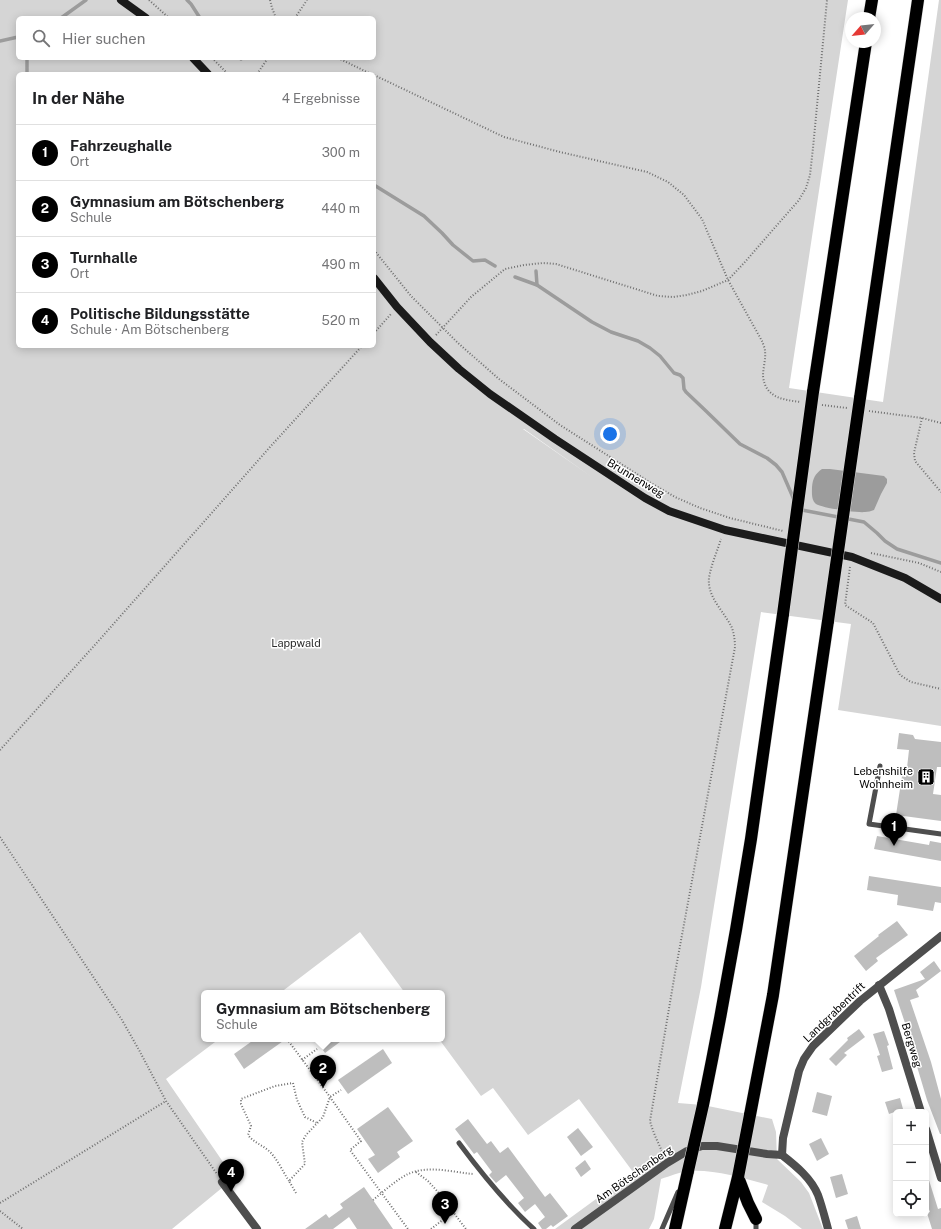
<!DOCTYPE html>
<html lang="de">
<head>
<meta charset="utf-8">
<style>
	body { margin:0; font-family:"Public Sans",sans-serif; background:#f2f2f2; color:#202124 }
	.controls { position:absolute; right:12px; bottom:12px; display:grid; overflow:hidden; border-radius:6px; box-shadow:0 2px 10px #0003 }
	.controls button { width:36px; height:36px; display:grid; place-items:center; padding:0; border:0; border-bottom:1px solid #e0e0e0; background:#fff; color:#202124; font:20px sans-serif }
	.compass { position:absolute; left:845px; top:12px; width:36px; height:36px; border-radius:50%; background:#fff; box-shadow:0 2px 10px #0003; rotate:242deg }
	.you { position:absolute; left:610px; top:434px; width:14px; height:14px; margin:-10px; border:3px solid #fff; border-radius:50%; background:#1a73e8; box-shadow:0 0 0 6px #1a73e833 }
	.badge { display:grid; place-items:center; width:26px; height:26px; border-radius:50%; background:#000; color:#fff; font-size:13px; font-weight:700 }
	.pin { position:absolute; translate:-50% -33px; filter:drop-shadow(0 1px 2px #0008) }
	.pin::after { content:''; position:absolute; top:21px; width:14px; height:12px; background:inherit; clip-path:polygon(0 0,100% 0,50% 100%) }
	.popup { position:absolute; left:201px; top:990px; width:244px; height:52px; box-sizing:border-box; display:grid; place-content:center; border-radius:6px; background:#fff; filter:drop-shadow(0 1px 3px #0005); font-size:13px; white-space:nowrap; color:#757577 }
	.popup b { font-size:15px; color:#202124 }
	.popup::after { content:''; position:absolute; left:50%; top:100%; margin-left:-8px; border:8px solid transparent; border-top-color:#fff }
	.list { margin:0; padding:0; list-style:none }
	h2 { display:flex; justify-content:space-between; align-items:center; height:52px; margin:0; padding:0 16px; font-size:17px }
	h2 small { font-size:13px; font-weight:400; color:#757577 }
	.list li { display:grid; grid-template-columns:26px 1fr auto; gap:12px; align-items:center; box-sizing:border-box; height:56px; padding:0 16px; border-top:1px solid #e0e0e0 }
	.list b { display:block; font-size:15px; white-space:nowrap }
	.list p { margin:0; font-size:13px; white-space:nowrap; color:#757577 }
	.list em { font-size:13px; font-style:normal; color:#757577 }
	.icon { flex:none; width:22px; height:22px; fill:none; stroke:currentColor; stroke-width:2; stroke-linecap:round; stroke-linejoin:round }
	.map { position:relative; flex:none; width:941px; height:1229px; overflow:hidden }
	.search { position:absolute; background:#fff; box-shadow:0 2px 10px #0003; left:16px; top:16px; width:360px; height:44px; display:flex; align-items:center; gap:10px; box-sizing:border-box; padding:0 14px; border-radius:6px; color:#757577; font-size:15px }
	.panel { position:absolute; background:#fff; box-shadow:0 2px 10px #0003; left:16px; top:72px; width:360px; height:276px; border-radius:6px }
	.map>svg:first-child { display:block }
	.green { fill:#d5d5d5; fill-rule:evenodd }
	.water { fill:#9c9c9c }
	.lines { fill:none; stroke-linecap:round; stroke-linejoin:round }
	.stream { stroke:#9c9c9c; stroke-width:3.5 }
	.building { fill:#bebebe }
	.motorway-casing { stroke:#dbdbdb; stroke-width:13 }
	.path { stroke:#707070; stroke-width:2; stroke-dasharray:1 2; stroke-linecap:butt }
	.service { stroke:#4e4e4e; stroke-width:5 }
	.minor { stroke:#4e4e4e; stroke-width:8 }
	.secondary { stroke:#1b1b1b; stroke-width:8 }
	.motorway { stroke:#000; stroke-width:12 }
	.motorway-bridge-casing { stroke:#dbdbdb; stroke-width:13; stroke-linecap:butt }
	.motorway-bridge { stroke:#000; stroke-width:12 }
	.labels { text-anchor:middle; dominant-baseline:central; stroke-width:3; stroke-linejoin:round; paint-order:stroke }
	.street-label { font-size:11px; fill:#000; stroke:#fff }
	.park-label { font-size:11px; fill:#2c2c2c; stroke:#fff }
	.poi-label { font-size:11px; fill:#000; stroke:#fff; text-anchor:end }
</style>
</head>
<body>
<div class="map">
<svg width="941" height="1229" viewBox="0 0 941 1229">
	<rect width="100%" height="100%" fill="#fff"/>
	<!-- green -->
	<path class="green" d="M0 0H848L789 388 883 402 939 0H941V726L838 710 851 624 761 612 701 987 678 1103 703 1105 772 1119 776 1132 777 1159 801 1182 809 1193 823 1229H802L785 1216 762 1202 768 1185C743 1178 714 1169 688 1171 680 1172 670 1176 661 1179L654 1219 649 1229H555L633 1172 579 1099 528 1135 493 1088 481 1096 439 1039H442V993H405L360 932 280 993H204V1039H219L166 1079 234 1178 172 1229H0ZM18 18H374V58H18ZM18 74H374V346H18ZM523 429H524L592 477Z"/>
	<!-- water -->
	<path class="water" d="M822 469H830L884 476 887 479V483L881 494 874 510C871 511 868 512 865 512 857 513 822 508 816 504 811 500 812 492 812 487 813 478 815 474 822 469Z"/>
	<g class="lines">
		<!-- stream -->
		<g class="stream">
			<path d="M187 0 191 4 200 18"/>
			<path d="M61 18 86 0"/>
			<path d="M0 41 18 37"/>
			<path d="M240 58 241 59"/>
			<path d="M27 74V58"/>
			<path d="M374 185 424 216 442 233 453 245 473 261 485 260 495 266"/>
			<path d="M536 271 537 285"/>
			<path d="M515 277 537 285 592 322 611 332 638 341 650 348 660 356 674 373 680 375 683 378 684 389 686 392 706 411 740 444 767 458 776 465 782 472 795 502"/>
			<path d="M800 508 802 510 864 522 877 533 885 541 897 549 941 563"/>
		</g>
	</g>
	<!-- building -->
	<g class="building">
		<path d="M899 733 913 735 915 739 941 742V767H937L933 794 941 795V821L896 815 902 776 906 777 909 750 897 749Z"/>
		<path d="M877 836 929 845 930 841 941 843V861L874 849Z"/>
		<path d="M869 876 941 887V903L935 902 933 911 897 905 898 895 867 890Z"/>
		<path d="M897 921 908 935 876 958 878 961 866 971 854 956 879 936 878 935Z"/>
		<path d="M934 961 941 971 916 990 919 997 910 1000 931 1062 941 1099V1134H940L927 1100 913 1053 908 1032 894 990 925 979 920 972Z"/>
		<path d="M859 1029 865 1037 844 1053 847 1055 836 1066 829 1059 848 1040 847 1038Z"/>
		<path d="M884 1031 889 1045 887 1046 893 1069 882 1072 877 1056 880 1055 873 1034Z"/>
		<path d="M255 1039H286L244 1069 234 1054Z"/>
		<path d="M315 1039H344L325 1053Z"/>
		<path d="M383 1049 392 1063 348 1094 338 1080Z"/>
		<path d="M817 1092 832 1096 827 1116 812 1112Z"/>
		<path d="M900 1098 903 1109 889 1114 885 1102Z"/>
		<path d="M388 1107 413 1141 397 1152 400 1157 378 1173 368 1159 375 1155 357 1129Z"/>
		<path d="M468 1119 487 1144 491 1141 500 1153 508 1147 545 1197 550 1193 568 1216 553 1227 551 1225 546 1229H542L538 1223 545 1217 535 1204 525 1212 518 1203 524 1198 506 1175 496 1183 489 1175 492 1172 477 1152 474 1154 455 1129Z"/>
		<path d="M578 1128 593 1147 581 1156 567 1137Z"/>
		<path d="M821 1138 829 1154 817 1161 809 1144Z"/>
		<path d="M585 1160 591 1169 581 1177 575 1168Z"/>
		<path d="M842 1174 848 1194 836 1198 830 1177Z"/>
		<path d="M926 1177H928L938 1209 941 1208V1229H932L927 1213 930 1212 926 1201Z"/>
		<path d="M364 1187 393 1229H357L349 1217 333 1229H305L326 1214 329 1218 343 1208 340 1204Z"/>
		<path d="M857 1216 861 1229H848L845 1220Z"/>
	</g>
	<g class="lines">
		<defs>
			<g id="motorway">
				<path d="M869 18 872 0"/>
				<path d="M813 392 866 42"/>
				<path d="M860 398 918 0"/>
				<path d="M703 1105C721 1017 737 928 751 839 762 765 772 689 783 614"/>
				<path d="M750 1115 773 995 828 621"/>
				<path d="M738 1177 748 1203 756 1219"/>
				<path d="M675 1229 688 1171"/>
				<path d="M725 1229 738 1177"/>
			</g>
		</defs>
		<!-- motorway casing -->
		<use href="#motorway" class="motorway-casing"/>
		<!-- path -->
		<g class="path">
			<path d="M149 0 169 18"/>
			<path d="M270 0 272 8 276 18"/>
			<path d="M295 18 307 0"/>
			<path d="M212 58 228 74"/>
			<path d="M338 58 371 74"/>
			<path d="M257 74 268 58"/>
			<path d="M374 75 504 137 560 152 647 172 668 182 684 195 702 219 728 280 762 341C763 344 765 348 765 351 766 359 763 368 763 376 765 398 784 400 801 402"/>
			<path d="M374 250 411 296 458 343 499 379 560 425 651 483 675 497 700 508 730 518 783 531"/>
			<path d="M374 333 391 314"/>
			<path d="M436 335 471 297 505 269 524 265 543 263 556 264 658 296 673 297 687 295 702 291 728 280 744 263 799 200 806 188 810 175 813 148 827 0"/>
			<path d="M822 405 847 408"/>
			<path d="M869 411 922 418 941 423"/>
			<path d="M922 418 914 453 915 461 941 492"/>
			<path d="M871 553 919 563 941 572"/>
			<path d="M850 567 845 605 873 623 900 675 911 682 941 689"/>
			<path d="M0 750 102 637 270 447 362 346"/>
			<path d="M0 837 122 1020 139 1050 166 1101 217 1174"/>
			<path d="M287 1039 330 1097 361 1141 350 1150 408 1229"/>
			<path d="M302 1060 317 1049"/>
			<path d="M663 1154C659 1144 653 1133 650 1121L675 973 735 647C735 641 734 634 732 628 725 612 707 598 709 578 711 565 717 552 721 539"/>
			<path d="M416 1172 428 1181 437 1191 466 1229"/>
			<path d="M289 1181C283 1172 278 1160 270 1152 263 1145 254 1143 248 1135L251 1126 241 1104V1099L275 1086 293 1083 297 1100 305 1117 317 1123"/>
			<path d="M296 1193 289 1181 305 1164 302 1142 306 1135 323 1117 330 1097 341 1090"/>
			<path d="M373 1200C383 1192 396 1180 408 1174 428 1165 452 1172 473 1174"/>
			<path d="M0 1203 166 1101"/>
			<path d="M0 1211 23 1229"/>
			<path d="M431 1229 453 1212"/>
		</g>
		<!-- service -->
		<g class="service">
			<path d="M880 766 869 824 941 834"/>
			<path d="M459 1143C482 1174 505 1203 534 1229"/>
			<path d="M662 1229 678 1192"/>
			<path d="M756 1229V1219"/>
		</g>
		<!-- minor -->
		<g class="minor">
			<path d="M879 985 889 1009 921 1112"/>
			<path d="M926 1129 941 1178"/>
			<path d="M782 1155 783 1138 799 1071 804 1059 813 1046 860 1001 941 936"/>
			<path d="M782 1155C796 1166 811 1178 818 1195 822 1206 825 1218 828 1229"/>
			<path d="M222 1182 257 1229"/>
			<path d="M575 1229 667 1163 687 1151 702 1146H717L767 1154 782 1155"/>
		</g>
		<!-- secondary -->
		<g class="secondary">
			<path d="M121 0 146 18"/>
			<path d="M193 58 208 74"/>
			<path d="M374 278 397 307 430 342 459 369 490 394 555 439 645 498 669 511 725 530 852 557 905 578 941 599"/>
		</g>
		<!-- motorway -->
		<use href="#motorway" class="motorway"/>
		<defs>
			<g id="motorway-bridge">
				<path d="M783 614 813 392"/>
				<path d="M828 621 860 398"/>
				<path d="M688 1171 703 1105"/>
				<path d="M738 1177 750 1115"/>
			</g>
		</defs>
		<!-- motorway-bridge casing -->
		<use href="#motorway-bridge" class="motorway-bridge-casing"/>
		<!-- motorway-bridge -->
		<use href="#motorway-bridge" class="motorway-bridge"/>
	</g>
	<!-- icons -->
	<defs>
		<symbol id="building-square" viewBox="-11 -11 22 22"><rect x="-9" y="-9" width="18" height="18" rx="4" fill="#000" stroke="#fff"/><path d="M-4-6H4V6H1V3H-1V6H-4ZM-2.5-4.3h1.7v1.8h-1.7ZM.8-4.3h1.7v1.8H.8ZM-2.5-1h1.7V.8h-1.7ZM.8-1h1.7V.8H.8Z" fill="#fff"/></symbol>
	</defs>
	<g fill-rule="evenodd">
		<use href="#building-square" x="916" y="767" width="20" height="20"/>
	</g>
	<g class="labels">
		<!-- street labels -->
		<g class="street-label">
			<text transform="translate(636 478) rotate(31)">Brunnenweg</text>
			<text transform="translate(834 1012) rotate(-44)">Landgrabentrift</text>
			<text transform="translate(912 1045) rotate(73)">Bergweg</text>
			<text transform="translate(634 1174) rotate(-35)">Am Bötschenberg</text>
		</g>
		<!-- park labels -->
		<g class="park-label">
			<text x="296" y="643">Lappwald</text>
		</g>
		<!-- poi labels -->
		<g class="poi-label">
			<text x="913" y="771">Lebenshilfe<tspan x="913" dy="13">Wohnheim</tspan></text>
		</g>
	</g>
</svg>
<div class="controls">
<button>+</button>
<button>−</button>
<button><svg class="icon" aria-label="locate" viewBox="0 0 24 24"><circle cx="12" cy="12" r="6"/><path d="M12 2v4M12 18v4M2 12h4M18 12h4"/></svg></button>
</div>
<svg class="compass" viewBox="-18 -18 36 36"><path d="M0-13l5 13h-10z" fill="#e53935"/><path d="M0 13l5-13h-10z" fill="#757577"/></svg>
<div class="you"></div>
<div class="pin badge" style="left:894px;top:846px">1</div>
<div class="pin badge" style="left:323px;top:1088px">2</div>
<div class="popup"><b>Gymnasium am Bötschenberg</b>Schule</div>
<div class="pin badge" style="left:445px;top:1224px">3</div>
<div class="pin badge" style="left:231px;top:1192px">4</div>
<div class="search"><svg class="icon" aria-label="search" viewBox="0 0 24 24"><circle cx="10" cy="10" r="6"/><path d="M15 15l6 6"/></svg>Hier suchen</div>
<section class="panel">
<h2>In der Nähe<small>4 Ergebnisse</small></h2>
<ul class="list">
<li><span class="badge">1</span><div><b>Fahrzeughalle</b><p>Ort</p></div><em>300 m</em></li>
<li><span class="badge">2</span><div><b>Gymnasium am Bötschenberg</b><p>Schule</p></div><em>440 m</em></li>
<li><span class="badge">3</span><div><b>Turnhalle</b><p>Ort</p></div><em>490 m</em></li>
<li><span class="badge">4</span><div><b>Politische Bildungsstätte</b><p>Schule · Am Bötschenberg</p></div><em>520 m</em></li>
</ul>
</section>
</div>
</body>
</html>
